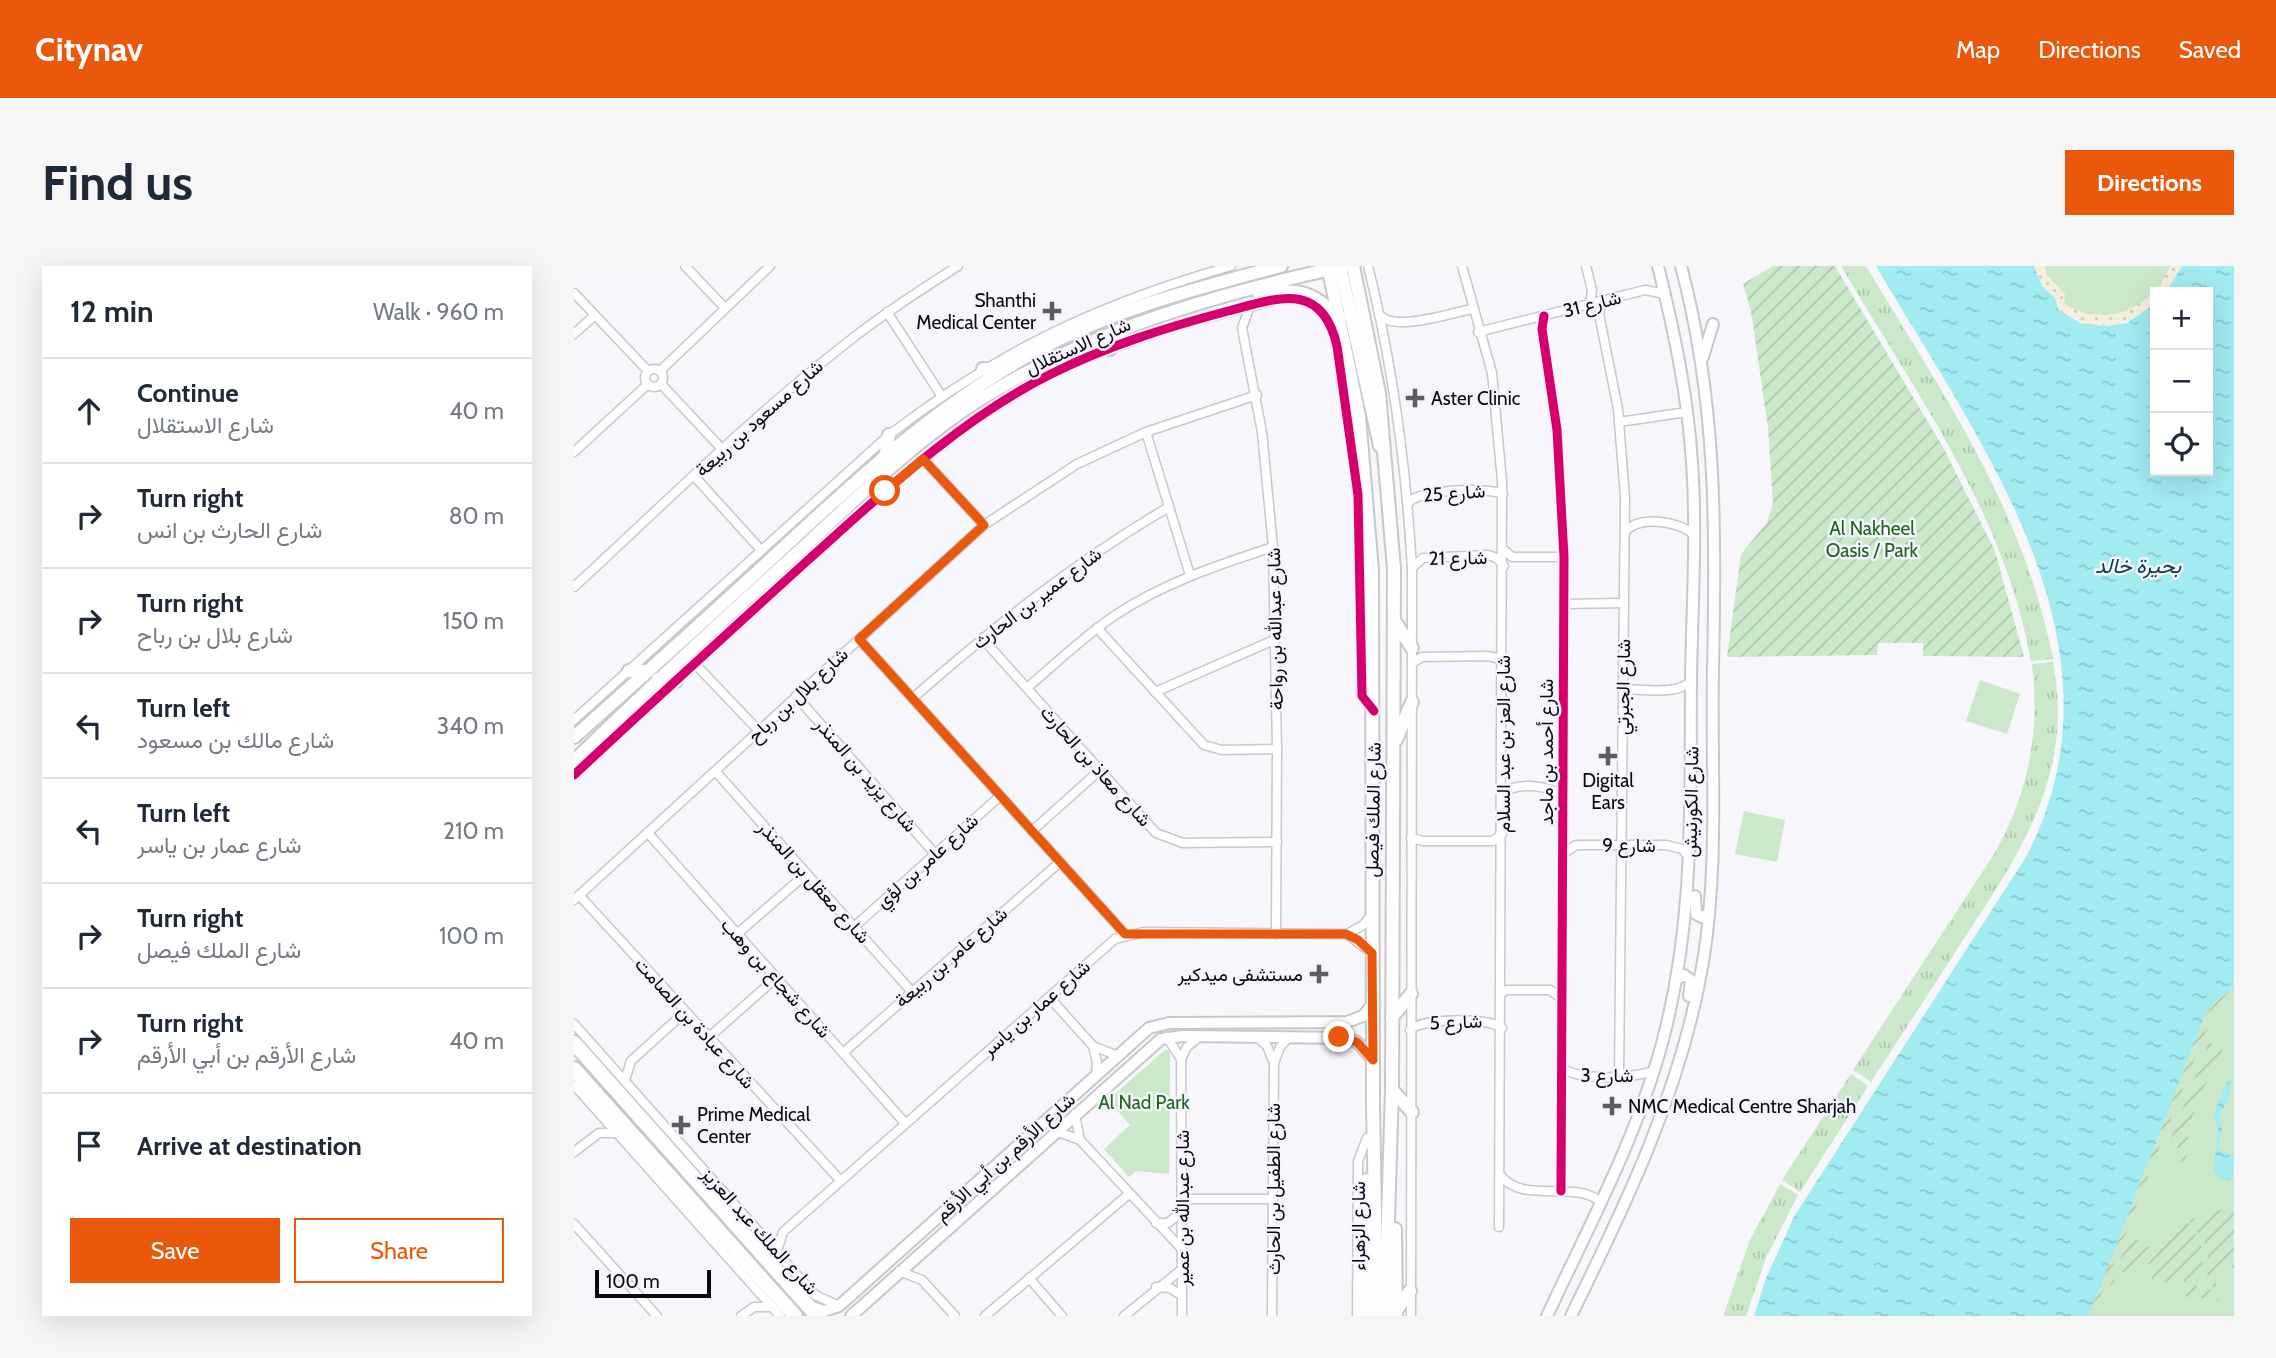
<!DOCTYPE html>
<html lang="en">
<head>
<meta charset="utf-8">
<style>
	body { margin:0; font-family:Cabin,Vazirmatn,sans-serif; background:#f6f6f7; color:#1f2937 }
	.controls { position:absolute; right:21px; top:21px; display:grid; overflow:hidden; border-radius:0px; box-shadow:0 7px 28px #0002 }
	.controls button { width:63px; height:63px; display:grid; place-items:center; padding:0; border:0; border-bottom:2px solid #e0e1e3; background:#fff; color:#1f2937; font:35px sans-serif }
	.scale { position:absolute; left:21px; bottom:18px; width:116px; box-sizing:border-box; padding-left:7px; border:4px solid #0b0b0e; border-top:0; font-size:19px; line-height:24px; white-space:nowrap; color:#0b0b0e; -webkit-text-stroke:5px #f4f3fe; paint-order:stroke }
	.stop { position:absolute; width:21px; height:21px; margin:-16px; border:5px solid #ea580c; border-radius:50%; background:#fff }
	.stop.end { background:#ea580c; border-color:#fff; box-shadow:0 2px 7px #0008 }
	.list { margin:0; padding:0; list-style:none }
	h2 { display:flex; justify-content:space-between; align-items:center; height:91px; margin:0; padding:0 28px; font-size:30px }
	h2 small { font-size:23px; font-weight:400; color:#747a83 }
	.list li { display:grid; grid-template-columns:46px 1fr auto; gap:21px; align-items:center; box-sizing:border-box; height:105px; padding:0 28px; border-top:2px solid #e0e1e3 }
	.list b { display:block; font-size:26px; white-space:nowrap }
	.list p { margin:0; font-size:23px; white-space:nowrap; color:#747a83 }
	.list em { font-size:23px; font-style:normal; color:#747a83 }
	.actions { display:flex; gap:14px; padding:21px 28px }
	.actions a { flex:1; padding:16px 0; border:2px solid #ea580c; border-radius:0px; text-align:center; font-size:24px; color:#ea580c }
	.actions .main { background:#ea580c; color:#fff }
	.icon { flex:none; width:38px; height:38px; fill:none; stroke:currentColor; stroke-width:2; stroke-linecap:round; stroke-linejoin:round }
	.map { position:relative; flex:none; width:1660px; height:1050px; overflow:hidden; border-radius:0px }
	header { display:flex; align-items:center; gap:42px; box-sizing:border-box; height:98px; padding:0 35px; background:#ea580c; color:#fff }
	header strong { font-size:33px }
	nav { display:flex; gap:38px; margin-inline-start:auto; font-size:24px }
	.intro { display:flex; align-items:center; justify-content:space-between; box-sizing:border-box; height:168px; padding:0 42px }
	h1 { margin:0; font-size:49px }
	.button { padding:18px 32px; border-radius:0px; background:#ea580c; color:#fff; font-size:24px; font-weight:700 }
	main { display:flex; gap:42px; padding:0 42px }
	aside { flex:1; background:#fff; border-radius:0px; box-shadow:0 7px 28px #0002 }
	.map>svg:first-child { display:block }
	.grass { fill:url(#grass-tufts) }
	.sand { fill:url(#sand-dots) }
	.park { fill:#cbe8ca }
	.garden { fill:url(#garden-furrows) }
	.water { fill:url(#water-ripples) }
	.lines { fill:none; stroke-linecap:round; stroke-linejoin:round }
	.street-casing { stroke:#c8c8cc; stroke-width:11 }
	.secondary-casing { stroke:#c8c8cc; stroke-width:14 }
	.primary-casing { stroke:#c8c8cc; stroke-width:16 }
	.highway-casing { stroke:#c8c8cc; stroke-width:18 }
	.street { stroke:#fefefe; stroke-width:8 }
	.secondary { stroke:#fefefe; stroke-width:10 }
	.primary { stroke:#fefefe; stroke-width:12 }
	.highway { stroke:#fefefe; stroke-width:14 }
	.cycleway-casing { stroke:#f4f3fe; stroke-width:13 }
	.cycleway { stroke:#d6006c; stroke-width:9 }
	.route { stroke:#ea580c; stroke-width:9 }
	.poi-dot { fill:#5d5d61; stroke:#f4f3fe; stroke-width:2.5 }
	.labels { text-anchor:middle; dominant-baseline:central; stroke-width:5; stroke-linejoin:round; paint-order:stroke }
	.poi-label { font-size:19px; fill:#0b0b0e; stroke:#f4f3fe; text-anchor:start }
	.street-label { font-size:19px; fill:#0b0b0e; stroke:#f4f3fe }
	.park-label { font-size:19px; fill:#20651a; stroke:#f4f3fe }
	.water-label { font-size:21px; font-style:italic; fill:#073b3f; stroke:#f4f3fe }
</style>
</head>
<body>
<header>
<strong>Citynav</strong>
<nav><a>Map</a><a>Directions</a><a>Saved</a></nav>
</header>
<div class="intro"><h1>Find us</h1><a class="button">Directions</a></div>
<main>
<aside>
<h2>12 min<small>Walk · 960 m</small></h2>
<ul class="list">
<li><svg class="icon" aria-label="ahead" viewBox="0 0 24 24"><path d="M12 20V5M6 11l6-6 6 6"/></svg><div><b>Continue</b><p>شارع الاستقلال</p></div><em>40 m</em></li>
<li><svg class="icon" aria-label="right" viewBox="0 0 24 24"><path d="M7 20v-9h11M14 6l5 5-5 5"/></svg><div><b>Turn right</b><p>شارع الحارث بن انس</p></div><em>80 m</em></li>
<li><svg class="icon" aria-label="right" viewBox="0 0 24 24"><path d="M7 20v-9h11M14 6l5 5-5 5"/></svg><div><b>Turn right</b><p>شارع بلال بن رباح</p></div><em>150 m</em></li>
<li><svg class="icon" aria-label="left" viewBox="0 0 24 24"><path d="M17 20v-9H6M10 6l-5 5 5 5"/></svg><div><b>Turn left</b><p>شارع مالك بن مسعود</p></div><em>340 m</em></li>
<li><svg class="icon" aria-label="left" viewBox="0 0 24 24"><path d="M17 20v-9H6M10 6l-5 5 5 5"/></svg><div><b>Turn left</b><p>شارع عمار بن ياسر</p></div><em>210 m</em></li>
<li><svg class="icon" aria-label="right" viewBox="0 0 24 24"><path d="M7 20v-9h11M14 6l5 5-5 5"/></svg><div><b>Turn right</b><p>شارع الملك فيصل</p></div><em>100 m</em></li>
<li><svg class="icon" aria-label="right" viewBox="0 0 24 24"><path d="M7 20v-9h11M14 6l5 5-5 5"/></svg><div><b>Turn right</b><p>شارع الأرقم بن أبي الأرقم</p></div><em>40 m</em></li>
<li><svg class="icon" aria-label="arrive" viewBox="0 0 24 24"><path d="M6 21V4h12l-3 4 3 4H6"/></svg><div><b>Arrive at destination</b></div></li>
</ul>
<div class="actions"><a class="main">Save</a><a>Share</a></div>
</aside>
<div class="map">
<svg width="1660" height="1050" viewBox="0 0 1660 1050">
	<defs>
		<pattern id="grass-tufts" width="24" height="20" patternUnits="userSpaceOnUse" patternTransform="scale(1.75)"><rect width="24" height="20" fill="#cbe8ca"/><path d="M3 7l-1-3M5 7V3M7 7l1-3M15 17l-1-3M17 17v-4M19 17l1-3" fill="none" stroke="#adc6ac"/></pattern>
		<pattern id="sand-dots" width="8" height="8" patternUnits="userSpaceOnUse" patternTransform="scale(1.75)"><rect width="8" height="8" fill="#f5f0de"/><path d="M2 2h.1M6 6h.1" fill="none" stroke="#d1ccbd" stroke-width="1.8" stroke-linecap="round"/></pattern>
		<pattern id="garden-furrows" width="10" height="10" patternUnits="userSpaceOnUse" patternTransform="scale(1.75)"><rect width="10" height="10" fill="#cbe8ca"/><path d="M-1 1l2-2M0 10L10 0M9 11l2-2" fill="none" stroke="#adc6ac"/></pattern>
		<pattern id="water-ripples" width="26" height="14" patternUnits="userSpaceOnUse" patternTransform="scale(1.75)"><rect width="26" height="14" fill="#a1ebf1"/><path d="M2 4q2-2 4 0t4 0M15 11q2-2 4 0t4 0" fill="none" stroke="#89c8cd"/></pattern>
	</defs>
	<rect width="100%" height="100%" fill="#f6f6fb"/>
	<!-- grass -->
	<g class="grass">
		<path d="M1267 0H1292C1369 128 1450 244 1479 393L1457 395C1431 248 1341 126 1267 0Z"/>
		<path d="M694 10 695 13 498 80 497 76 592 38Z"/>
		<path d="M1479 396C1501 509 1445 589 1387 677 1357 724 1327 770 1297 816L1279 804 1420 588C1455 527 1466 467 1458 398Z"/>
		<path d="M1277 808 1294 820 1226 926 1208 914Z"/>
		<path d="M1206 918 1224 929 1192 992 1172 1050H1149L1176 974Z"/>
	</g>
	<!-- sand -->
	<path class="sand" d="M1460 0H1471L1473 9 1492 28 1491 37 1494 39C1543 64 1559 41 1592 8L1596 0H1608L1592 26H1581V38C1551 63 1516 68 1484 43L1481 32 1468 20Z"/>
	<!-- park -->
	<g class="park">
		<path d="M1471 0H1596C1578 42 1531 65 1490 37L1491 28 1473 9Z"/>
		<path d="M1406 414 1446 428 1433 468 1392 455Z"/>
		<path d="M1170 545 1211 554 1203 596 1161 588Z"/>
		<path d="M1660 722V1050H1515L1629 754Z"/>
		<path d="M591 784 596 785 595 908 562 905 555 911 530 883 556 859 534 834Z"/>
	</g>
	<!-- garden -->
	<g class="garden">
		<path d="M1199 0H1261L1370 183 1421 285 1450 391 1349 390V377H1304L1303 389 1153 391 1167 288 1193 257 1199 237 1194 162 1177 45 1169 18Z"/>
		<path d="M1660 722V731L1644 746 1631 767 1520 1047 1516 1045 1629 754 1641 736Z"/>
		<path d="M1635 776 1660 793 1648 790 1638 804 1616 856 1619 857 1613 871 1617 874 1610 897 1607 894 1611 889 1603 881 1598 885 1593 882Z"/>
		<path d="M1660 939V1002L1646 999 1642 1001 1640 1010 1645 1027 1633 1015C1636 984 1634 979 1615 954Z"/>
		<path d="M1614 956C1632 985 1632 989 1622 1020L1625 1022 1627 1017 1645 1031 1644 1036 1638 1027 1631 1033 1623 1030 1617 1035 1612 1030 1602 1036 1600 1026 1611 1025 1610 1015 1585 1017 1573 1009C1574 984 1593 968 1614 956Z"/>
		<path d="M1556 968 1565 975 1561 981 1567 984 1571 978 1575 981 1565 1002C1532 1005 1543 1022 1528 1041Z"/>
	</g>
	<!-- water -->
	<g class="water">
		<path d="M1302 0H1460L1468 20 1481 32 1484 43 1506 57 1531 60 1553 57 1581 38V205H1634V26H1592L1608 0H1660V722L1641 736 1629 754 1515 1050H1180L1192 1012 1221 949 1452 591C1562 379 1406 178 1302 0Z"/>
		<path d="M1660 810 1654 835 1645 849 1648 865 1644 883 1660 890V914C1650 915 1643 912 1639 903L1644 863 1639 849C1646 836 1648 819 1660 810Z"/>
	</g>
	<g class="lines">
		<defs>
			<g id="street">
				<path d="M111 0 151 42"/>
				<path d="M794 0C819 99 832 199 838 302L837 1050"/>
				<path d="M888 0 918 107 928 215 925 961"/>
				<path d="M1012 0 1018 24 1016 38"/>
				<path d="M0 27 74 105"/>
				<path d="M734 35 750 48 759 63 778 173 784 229 788 430 800 445"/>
				<path d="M1028 36 1025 48 1044 143 1051 231 1045 810"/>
				<path d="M676 40 668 62 688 166 699 281 703 483 702 668"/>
				<path d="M313 46 367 129"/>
				<path d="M805 48C818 67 877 47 898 43"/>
				<path d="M970 50 968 63 983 164 990 291 987 925"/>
				<path d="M904 66 1071 24 1091 28"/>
				<path d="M0 68 21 49"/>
				<circle cx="80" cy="112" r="9"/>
				<path d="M86 105 196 0"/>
				<path d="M87 118 148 183"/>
				<path d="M1045 156 1113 146"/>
				<path d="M572 166 616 309"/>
				<path d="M0 186 74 118"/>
				<path d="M349 193 410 259"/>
				<path d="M120 210 187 284"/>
				<path d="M834 238C840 223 914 221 929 228"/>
				<path d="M1051 266C1065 249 1104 255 1119 268"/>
				<path d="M930 284 938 291H990"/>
				<path d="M838 302 849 292 914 289 923 292 930 300"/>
				<path d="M0 321C89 239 175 153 270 79 306 50 345 25 384 0"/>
				<path d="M991 338 1050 337"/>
				<path d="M523 362 630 479 648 484 703 483"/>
				<path d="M408 372 582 567 609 577 703 576"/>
				<path d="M285 373 551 668"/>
				<path d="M838 397 848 391 913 390 923 392 930 399"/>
				<path d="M121 398 185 465"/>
				<path d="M453 422C481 398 509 371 540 350 589 317 644 299 699 281"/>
				<path d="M1049 423C1068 423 1106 430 1117 414"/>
				<path d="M581 426 700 374"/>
				<path d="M222 430 361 588"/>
				<path d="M339 432C419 362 502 295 595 241"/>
				<path d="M0 454 315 169C426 84 525 38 657 0"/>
				<path d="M142 506 338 726"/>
				<path d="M0 509 311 225 397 156 474 109 514 91 601 60 715 31"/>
				<path d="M929 528C939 515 979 519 989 531"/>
				<path d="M458 565 526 504"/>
				<path d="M74 567 331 857"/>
				<path d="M837 572 849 575H919L928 568"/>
				<path d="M989 588 1002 579H1092L1108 583 1115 591"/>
				<path d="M5 629 266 914"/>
				<path d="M0 634 410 259 503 198 572 166 683 129"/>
				<path d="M280 661 426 530"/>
				<path d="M163 668 232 608"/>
				<path d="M773 668 798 687"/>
				<path d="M927 728 932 724H976L988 733"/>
				<path d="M475 731 519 780 544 790"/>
				<path d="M0 758 241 1029 265 1040"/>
				<path d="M836 764C847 752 915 751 928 762"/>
				<path d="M593 771 607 793 608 1050"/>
				<path d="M683 771 693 780 700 797"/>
				<path d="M134 772 202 712"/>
				<path d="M519 780 523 796 522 810"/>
				<path d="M269 787 486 596"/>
				<path d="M607 793 613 781 626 770"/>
				<path d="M987 801C1002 815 1063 813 1080 804"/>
				<path d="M51 814 57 795 111 746"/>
				<path d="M0 819 206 1050"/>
				<path d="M501 848 506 874"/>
				<path d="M482 865 506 874 607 982"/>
				<path d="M0 886 25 867H43"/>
				<path d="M926 909C949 939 999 913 1027 936"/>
				<path d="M608 933H699"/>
				<path d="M582 957H594L608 945"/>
				<path d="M0 958 83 1050"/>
				<path d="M203 985 209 966 541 673 570 666 773 668 789 659 798 649"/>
				<path d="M325 1005 348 1014 381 1050"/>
				<path d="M455 1012 488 1050"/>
				<path d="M582 1021 596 1022 607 1029"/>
				<path d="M167 1050 180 1041H198"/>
				<path d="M411 1050 555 928"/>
				<path d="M550 1050 607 1004"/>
				<path d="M698 1050 700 797 706 781 715 771"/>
				<path d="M783 1050 784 895 793 872"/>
			</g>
			<g id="secondary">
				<path d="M1129 91 1139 58"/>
				<path d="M1121 630 1122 648 1128 651 1134 648"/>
				<path d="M1102 713 1110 709 1117 714 1115 730"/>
				<path d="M235 1040 250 1045 265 1040 575 762 595 757 773 756 789 750 799 738"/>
				<path d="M277 1050 587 773 609 770 771 772 783 776 799 794"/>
				<path d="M973 1050C1014 962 1061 875 1087 781 1121 658 1116 540 1117 414 1118 342 1123 269 1118 197 1114 130 1100 65 1084 0"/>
				<path d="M997 1050C1053 936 1108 822 1129 696 1145 599 1137 501 1139 403 1142 264 1143 135 1107 0"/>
			</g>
			<g id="primary">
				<path d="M754 0 785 150 798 305 799 840 803 1050"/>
				<path d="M766 0 806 180"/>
				<path d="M779 0 805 127 820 303 818 824 811 1050"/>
				<path d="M685 29C724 22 736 24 766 52"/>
				<path d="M536 83 552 61"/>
				<path d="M409 103 427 105"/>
				<path d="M311 191 315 169"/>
				<path d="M293 223 311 225"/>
				<path d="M822 357 838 382"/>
				<path d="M55 405H74"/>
				<path d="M84 413 102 415"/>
				<path d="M0 471C61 417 121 363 181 308 269 226 356 143 462 85 537 44 624 22 707 0"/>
				<path d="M822 474 838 436"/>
				<path d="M0 495C76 421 154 349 233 278 288 227 344 172 408 132 519 63 644 28 770 0"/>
				<path d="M818 751 837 728"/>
				<path d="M818 824 838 846"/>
				<path d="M821 963 822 1050"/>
				<path d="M822 1045 836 1025"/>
				<path d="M791 1050 792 914"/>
			</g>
			<g id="highway">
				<path d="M0 777 243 1050"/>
				<path d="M0 803 221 1050"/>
			</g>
		</defs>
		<!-- street casing -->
		<use href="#street" class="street-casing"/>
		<!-- secondary casing -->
		<use href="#secondary" class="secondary-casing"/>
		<!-- primary casing -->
		<use href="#primary" class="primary-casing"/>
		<!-- highway casing -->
		<use href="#highway" class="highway-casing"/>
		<!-- street -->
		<use href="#street" class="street"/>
		<!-- secondary -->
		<use href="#secondary" class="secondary"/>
		<!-- primary -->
		<use href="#primary" class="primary"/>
		<!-- highway -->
		<use href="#highway" class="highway"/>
		<defs>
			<g id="cycleway">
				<path d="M970 50 968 63 983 164 990 291 987 925"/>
				<path d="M0 509C77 437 155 366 233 295 309 227 384 155 475 109 532 80 594 61 654 45 703 32 748 14 763 80L784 229 788 430 800 445"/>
			</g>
		</defs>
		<!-- cycleway casing -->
		<use href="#cycleway" class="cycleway-casing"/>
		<!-- cycleway -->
		<use href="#cycleway" class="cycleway"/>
	</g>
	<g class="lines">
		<!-- route -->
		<path class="route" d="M311 225 349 193 410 259 285 373 551 668H772L784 674 798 687 799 794 783 776 765 771"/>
	</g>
	<!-- markers -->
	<g class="poi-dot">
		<path d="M474.5 34.5h7v7h7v7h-7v7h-7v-7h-7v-7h7z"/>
		<path d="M837.5 121.5h7v7h7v7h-7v7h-7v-7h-7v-7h7z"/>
		<path d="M1030.5 479.5h7v7h7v7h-7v7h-7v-7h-7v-7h7z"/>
		<path d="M741.5 697.5h7v7h7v7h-7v7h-7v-7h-7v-7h7z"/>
		<path d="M1034.5 829.5h7v7h7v7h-7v7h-7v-7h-7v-7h7z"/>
		<path d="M103.5 848.5h7v7h7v7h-7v7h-7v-7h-7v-7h7z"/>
	</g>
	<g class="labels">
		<!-- poi labels -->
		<g class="poi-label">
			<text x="462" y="34" text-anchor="end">Shanthi<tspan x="462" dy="22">Medical Center</tspan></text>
			<text x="857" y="132">Aster Clinic</text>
			<text x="1034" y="514" text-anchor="middle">Digital<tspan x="1034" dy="22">Ears</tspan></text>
			<text x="729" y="708" text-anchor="end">مستشفى ميدكير</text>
			<text x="1054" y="840">NMC Medical Centre Sharjah</text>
			<text x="123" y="848">Prime Medical<tspan x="123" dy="22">Center</tspan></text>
		</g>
		<!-- street labels -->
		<g class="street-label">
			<text transform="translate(1018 38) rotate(-14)">شارع 31</text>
			<text transform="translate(504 80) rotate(-24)">شارع الاستقلال</text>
			<text transform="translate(185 152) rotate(-42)">شارع مسعود بن ربيعة</text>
			<text transform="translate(880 227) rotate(-4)">شارع 25</text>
			<text transform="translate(884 292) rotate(-1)">شارع 21</text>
			<text transform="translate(463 332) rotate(-37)">شارع عمير بن الحارث</text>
			<text transform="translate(701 363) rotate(-91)">شارع عبدالله بن رواحة</text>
			<text transform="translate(1049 421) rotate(-89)">شارع الجبرتي</text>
			<text transform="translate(224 429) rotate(-43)">شارع بلال بن رباح</text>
			<text transform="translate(929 478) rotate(-90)">شارع العز بن عبد السلام</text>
			<text transform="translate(972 486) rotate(-90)">شارع أحمد بن ماجد</text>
			<text transform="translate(522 500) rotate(48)">شارع معاذ بن الحارث</text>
			<text transform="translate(292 509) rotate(49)">شارع يزيد بن المنذر</text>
			<text transform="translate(1117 536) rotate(-89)">شارع الكورنيش</text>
			<text transform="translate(799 544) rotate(-89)">شارع الملك فيصل</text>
			<text x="1055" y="579">شارع 9</text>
			<text transform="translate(353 595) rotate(-42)">شارع عامر بن لؤي</text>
			<text transform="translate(240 616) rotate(48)">شارع معقل بن المنذر</text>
			<text transform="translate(377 691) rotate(-41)">شارع عامر بن ربيعة</text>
			<text transform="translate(202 712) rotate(48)">شارع شجاع بن وهب</text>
			<text transform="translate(462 742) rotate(-41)">شارع عمار بن ياسر</text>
			<text transform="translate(882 756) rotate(-2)">شارع 5</text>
			<text transform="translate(121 757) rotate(48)">شارع عبادة بن الصامت</text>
			<text x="1033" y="809">شارع 3</text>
			<text transform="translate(431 891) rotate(-42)">شارع الأرقم بن أبي الأرقم</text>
			<text transform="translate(699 923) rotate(-90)">شارع الطفيل بن الحارث</text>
			<text transform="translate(608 942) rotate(-90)">شارع عبدالله بن عمير</text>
			<text transform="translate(784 960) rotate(-90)">شارع الزهراء</text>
			<text transform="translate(186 965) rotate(48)">شارع الملك عبد العزيز</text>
		</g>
		<!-- park labels -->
		<g class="park-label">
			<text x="1298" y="262">Al Nakheel<tspan x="1298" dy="22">Oasis / Park</tspan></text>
			<text x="570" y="836">Al Nad Park</text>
		</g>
		<!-- water labels -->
		<g class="water-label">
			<text x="1564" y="299">بحيرة خالد</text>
		</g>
	</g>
</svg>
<div class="controls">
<button>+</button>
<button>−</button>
<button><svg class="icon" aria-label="locate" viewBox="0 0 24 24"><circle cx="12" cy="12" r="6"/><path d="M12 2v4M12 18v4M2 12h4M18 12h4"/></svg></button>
</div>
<div class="scale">100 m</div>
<div class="stop" style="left:311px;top:225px"></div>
<div class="stop end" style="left:765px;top:771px"></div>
</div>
</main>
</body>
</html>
